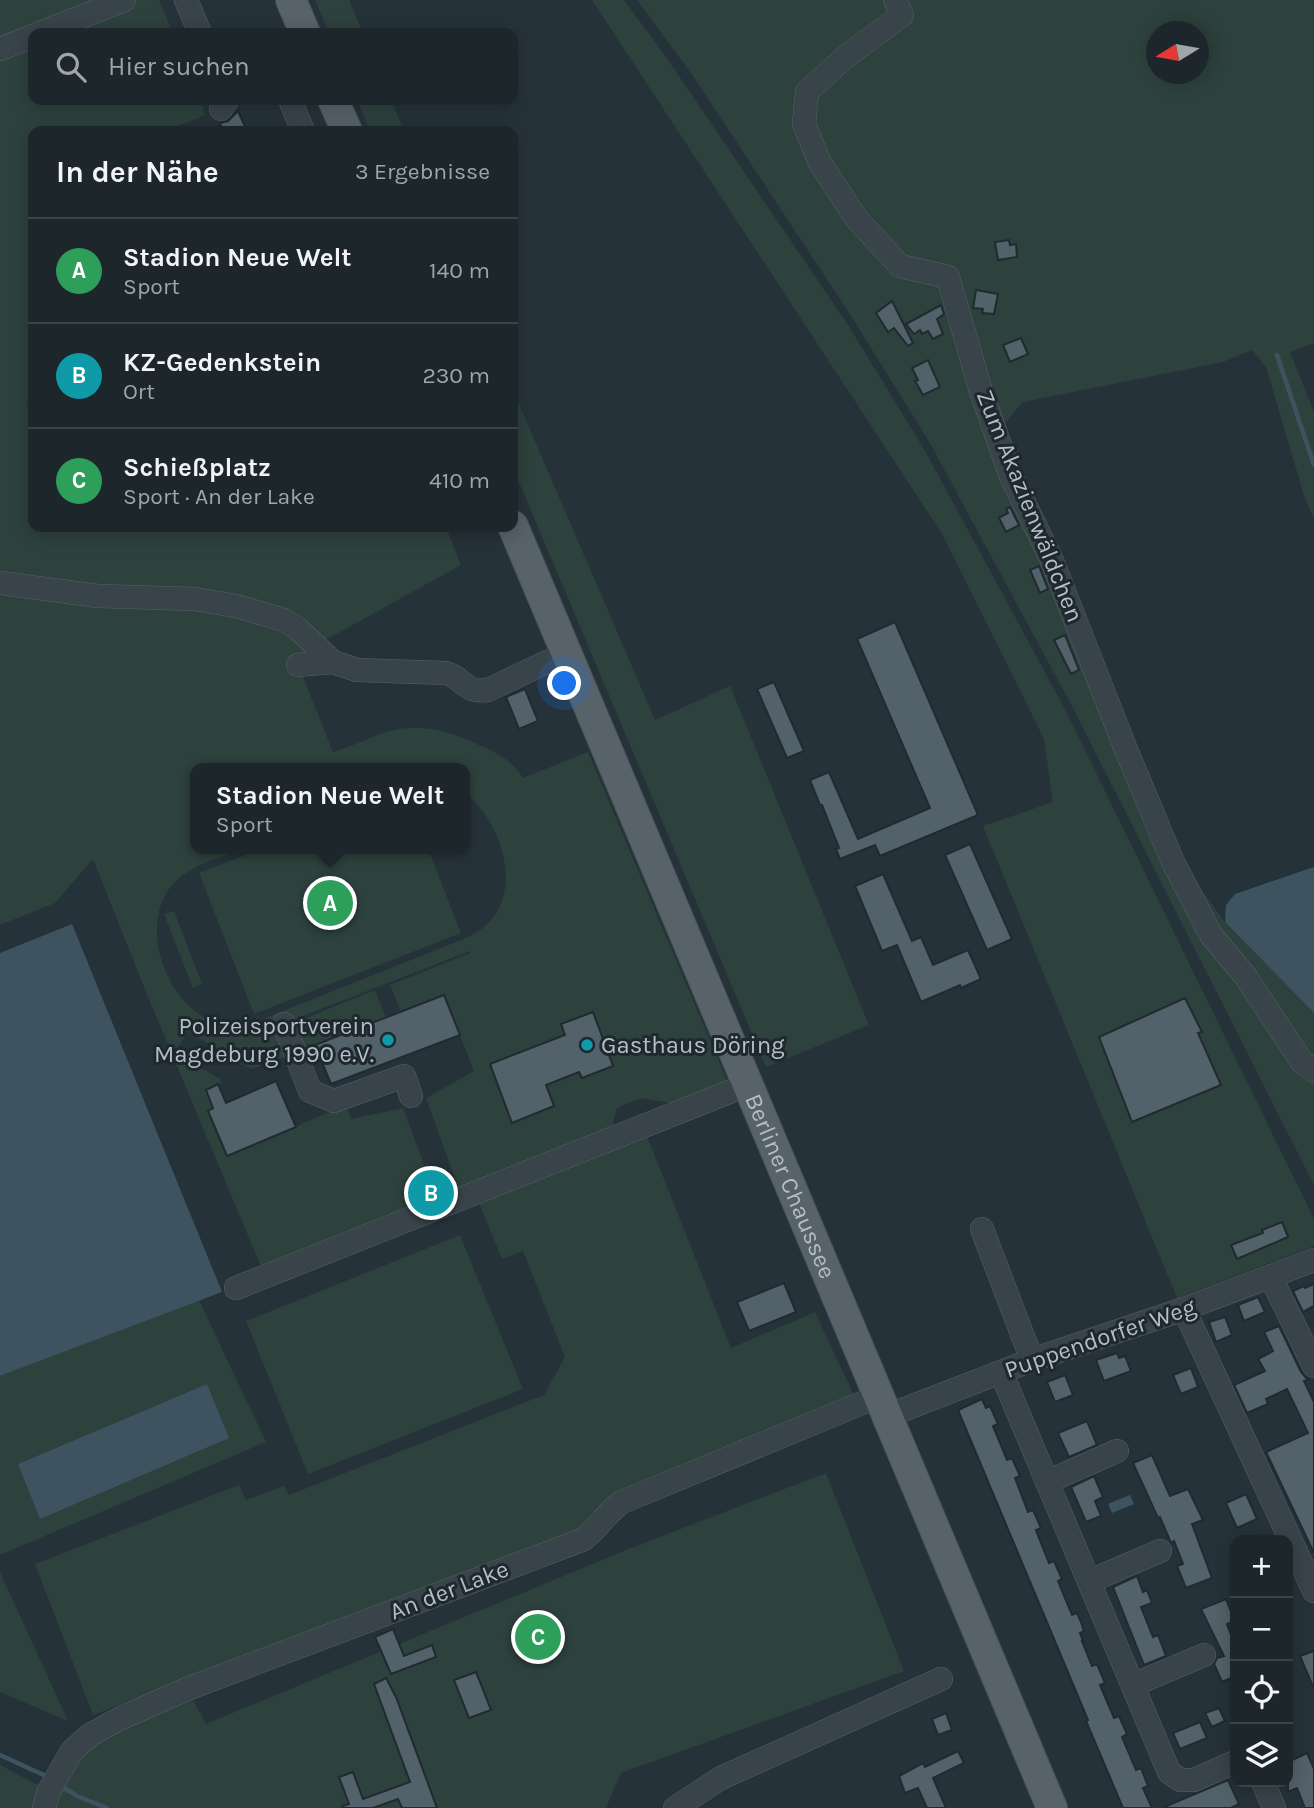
<!DOCTYPE html>
<html lang="de">
<head>
<meta charset="utf-8">
<style>
	body { margin:0; font-family:Karla,sans-serif; background:#293237; color:#f1f3f6 }
	.controls { position:absolute; right:21px; bottom:21px; display:grid; overflow:hidden; border-radius:14px; box-shadow:0 4px 18px #0003 }
	.controls button { width:63px; height:63px; display:grid; place-items:center; padding:0; border:0; border-bottom:2px solid #3a4347; background:#1c262b; color:#f1f3f6; font:35px sans-serif }
	.compass { position:absolute; left:1146px; top:21px; width:63px; height:63px; border-radius:50%; background:#1c262b; box-shadow:0 4px 18px #0003; rotate:259deg }
	.you { position:absolute; left:565px; top:684px; width:24px; height:24px; margin:-18px; border:5px solid #fff; border-radius:50%; background:#1a73e8; box-shadow:0 0 0 10px #1a73e833 }
	.badge { display:grid; place-items:center; width:46px; height:46px; border-radius:50%; background:#ea580c; color:#fff; font-size:23px; font-weight:700 }
	.pin { position:absolute; translate:-50% -50%; border:4px solid #fff; box-shadow:0 2px 7px #0006 }
	.popup { position:absolute; left:190px; top:763px; width:280px; height:91px; box-sizing:border-box; display:grid; place-content:center; border-radius:14px; background:#1c262b; filter:drop-shadow(0 2px 5px #0005); font-size:23px; white-space:nowrap; color:#a0a5a9 }
	.popup b { font-size:26px; color:#f1f3f6 }
	.popup::after { content:''; position:absolute; left:50%; top:100%; margin-left:-14px; border:14px solid transparent; border-top-color:#1c262b }
	.list { margin:0; padding:0; list-style:none }
	h2 { display:flex; justify-content:space-between; align-items:center; height:91px; margin:0; padding:0 28px; font-size:30px }
	h2 small { font-size:23px; font-weight:400; color:#a0a5a9 }
	.list li { display:grid; grid-template-columns:46px 1fr auto; gap:21px; align-items:center; box-sizing:border-box; height:105px; padding:0 28px; border-top:2px solid #3a4347 }
	.list b { display:block; font-size:26px; white-space:nowrap }
	.list p { margin:0; font-size:23px; white-space:nowrap; color:#a0a5a9 }
	.list em { font-size:23px; font-style:normal; color:#a0a5a9 }
	.icon { flex:none; width:38px; height:38px; fill:none; stroke:currentColor; stroke-width:2; stroke-linecap:round; stroke-linejoin:round }
	.map { position:relative; flex:none; width:1314px; height:1808px; overflow:hidden }
	.search { position:absolute; background:#1c262b; box-shadow:0 4px 18px #0003; left:28px; top:28px; width:490px; height:77px; display:flex; align-items:center; gap:18px; box-sizing:border-box; padding:0 24px; border-radius:14px; color:#a0a5a9; font-size:26px }
	.panel { position:absolute; background:#1c262b; box-shadow:0 4px 18px #0003; left:28px; top:126px; width:490px; height:406px; border-radius:14px }
	.map>svg:first-child { display:block }
	.green { fill:#2d413d; fill-rule:evenodd }
	.water { fill:#3d5360 }
	.lines { fill:none; stroke-linecap:round; stroke-linejoin:round }
	.stream { stroke:#3d5360; stroke-width:4.5 }
	.building { fill:#53616a; stroke:#202a31; stroke-width:2 }
	.minor-casing { stroke:#576168; stroke-width:24 }
	.major-casing { stroke:#454f56; stroke-width:32 }
	.minor { stroke:#39434a; stroke-width:23 }
	.major { stroke:#576269; stroke-width:30 }
	.culture-dot { fill:#0f9aa8; stroke:#1e282e; stroke-width:2.5 }
	.labels { text-anchor:middle; dominant-baseline:central; stroke-width:6; stroke-linejoin:round; paint-order:stroke }
	.street-label { font-size:24px; fill:#b4bec5; stroke:#1e282e }
	.poi-label { font-size:24px; fill:#b4bec5; stroke:#1e282e; text-anchor:end }
</style>
</head>
<body>
<div class="map">
<svg width="1314" height="1808" viewBox="0 0 1314 1808">
	<rect width="100%" height="100%" fill="#263239"/>
	<!-- green -->
	<g class="green">
		<path d="M0 0H159L173 33H33V100H201L205 115 166 131H33V402L27 405 33 420V527H76L78 530 87 527H446L461 565 295 657 333 752C350 747 367 739 383 733 417 722 446 730 477 744 495 752 513 760 523 778L588 752 728 1083 678 1104 640 1098 617 1108 609 1138 643 1126 731 1348 815 1312 857 1402 622 1502 596 1529 297 1636 93 1715 35 1564 239 1485 246 1500 284 1486 289 1495 544 1395 565 1357 523 1251 502 1259 475 1193 460 1192 426 1098 474 1071 444 995 401 1012 390 985 470 953V951L280 1025 291 1055 251 1069 188 1032 175 1052 220 1079 222 1083 206 1090 211 1103 224 1098 226 1103 208 1111 227 1156 346 1105 351 1119 403 1108 437 1199 265 1276 148 997 93 859 55 903 0 925ZM195 768H465V793C498 819 520 877 495 915 488 926 477 932 466 938L253 1023C239 1026 225 1028 211 1021 164 1000 136 920 176 881 193 864 222 857 244 849H195ZM593 1012 613 1065 582 1078 561 1024ZM557 1038 546 1085 554 1106 512 1122 490 1064Z"/>
		<path d="M315 0H349L363 33H329Z"/>
		<path d="M592 0H624L664 54 848 325 924 449 1065 709 1314 1219V1246L1177 1298 983 826 1053 802 1044 739 942 534Z"/>
		<path d="M637 0H1314V343L1290 352 1314 412V518L1305 499 1266 367 1252 350 1223 362 1023 402 996 433 1173 862 1203 892 1225 922 1314 1013V1185L1073 708 931 445 853 319 693 76ZM1156 32H1198V74H1156Z"/>
		<path d="M357 100H391L404 131H370Z"/>
		<path d="M513 390 655 720 730 686 869 1025 766 1067 513 468Z"/>
		<path d="M261 849H428L461 933 254 1014 199 873Z"/>
		<path d="M174 911 202 984 193 988 164 914Z"/>
		<path d="M375 990 386 1018 301 1050 291 1024Z"/>
		<path d="M460 1235 523 1389 308 1474 246 1321Z"/>
		<path d="M199 1300 266 1442 0 1555V1376ZM207 1384 228 1438 18 1464Z"/>
		<path d="M826 1473 904 1671 621 1773 606 1808H44L66 1760 187 1689 206 1724 626 1550Z"/>
		<path d="M0 1572 68 1721 0 1692Z"/>
		<path d="M0 1765 44 1788 38 1808H0Z"/>
	</g>
	<!-- water -->
	<g class="water">
		<path d="M1314 867V1013L1225 922 1226 905 1235 894Z"/>
		<path d="M72 924 222 1292 0 1376V953Z"/>
		<path d="M207 1384 229 1438 40 1519 18 1464Z"/>
		<path d="M1130 1495 1134 1504 1112 1513 1108 1504Z"/>
	</g>
	<g class="lines">
		<!-- stream -->
		<g class="stream">
			<path d="M1277 355 1314 465"/>
			<path d="M0 1755 48 1777"/>
			<path d="M61 1786 77 1796 107 1808"/>
		</g>
	</g>
	<!-- building -->
	<g class="building">
		<path d="M238 111 247 131H223L220 123 228 121Z"/>
		<path d="M1009 240 1010 245 1016 244 1017 257 998 260 995 242Z"/>
		<path d="M976 290 998 294 994 314 982 313 983 309 973 308Z"/>
		<path d="M892 301 913 343 908 346 894 328 888 332 876 313Z"/>
		<path d="M941 305 944 314 937 319 943 334 933 339 928 331 922 334 920 330 914 334 906 324Z"/>
		<path d="M1021 338 1028 354 1010 362 1003 345Z"/>
		<path d="M928 360 940 387 923 395 915 381 918 380 912 368Z"/>
		<path d="M1010 507 1019 525 1006 532 999 518 1008 513 1006 509Z"/>
		<path d="M1039 566 1048 589 1040 593 1030 570Z"/>
		<path d="M895 622 978 815 880 856 875 845 840 859 836 849 839 848 822 805H820L810 780 829 772 858 839 930 808 857 639Z"/>
		<path d="M1065 635 1079 670 1071 674 1054 640Z"/>
		<path d="M774 682 804 751 787 758 757 689Z"/>
		<path d="M525 689 538 721 519 729 506 697Z"/>
		<path d="M970 844 1012 939 987 950 945 855Z"/>
		<path d="M883 874 912 941 921 937 933 965 968 950 981 979 961 988 960 985 921 1002 897 945 882 951 855 886Z"/>
		<path d="M444 995 460 1035 331 1084 315 1045Z"/>
		<path d="M1185 998 1202 1032 1198 1033 1221 1085 1132 1122 1099 1037Z"/>
		<path d="M593 1012 613 1066 582 1078 579 1072 546 1085 554 1106 512 1123 490 1064 565 1035 561 1024Z"/>
		<path d="M276 1081 296 1127 227 1156 208 1111 213 1108 206 1090 218 1084 226 1103Z"/>
		<path d="M1282 1222 1288 1237 1237 1259 1231 1245 1263 1233 1262 1230Z"/>
		<path d="M784 1283 796 1312 749 1331 737 1302Z"/>
		<path d="M1314 1284V1306L1303 1312 1293 1291 1304 1286 1305 1288Z"/>
		<path d="M1258 1297 1265 1312 1244 1321 1238 1305Z"/>
		<path d="M1225 1317 1232 1335 1216 1342 1209 1322Z"/>
		<path d="M1279 1326 1301 1372 1308 1380 1304 1381 1314 1402V1553L1266 1452 1308 1433 1287 1389 1266 1399 1268 1404 1247 1413 1234 1385 1265 1371 1258 1359 1273 1351 1264 1332Z"/>
		<path d="M1117 1353 1119 1358 1125 1356 1131 1371 1104 1381 1096 1360Z"/>
		<path d="M1191 1368 1198 1387 1181 1394 1173 1375Z"/>
		<path d="M1065 1375 1073 1395 1055 1402 1047 1382Z"/>
		<path d="M982 1399 986 1408 990 1406 998 1424 993 1426 1007 1460 1012 1458 1020 1476 1015 1478 1028 1512 1033 1510 1041 1528 1036 1530 1039 1538 1049 1563 1054 1561 1062 1579 1058 1581 1072 1615 1077 1613 1081 1622 1084 1631 1080 1633 1083 1641H1082L1092 1666 1097 1664 1105 1683 1100 1685 1114 1718 1119 1716 1127 1734 1122 1737 1136 1770 1141 1768 1148 1786 1143 1788 1152 1808H1123L1086 1721 1088 1720 958 1410Z"/>
		<path d="M1087 1421 1097 1445 1069 1457 1058 1433Z"/>
		<path d="M1152 1455 1170 1496 1188 1489 1203 1520 1192 1524 1212 1578 1186 1588 1177 1566 1183 1564 1174 1541 1171 1543 1160 1517 1158 1518 1133 1463Z"/>
		<path d="M1094 1476 1103 1497 1095 1501 1101 1516 1086 1522 1071 1487Z"/>
		<path d="M1246 1494 1257 1519 1237 1528 1226 1503Z"/>
		<path d="M1137 1576 1143 1592 1147 1590 1152 1603 1141 1607 1153 1637 1158 1635 1166 1656 1144 1665 1113 1587Z"/>
		<path d="M1226 1599 1235 1621 1227 1624 1235 1645V1682L1233 1677 1222 1682 1214 1664 1217 1658 1224 1656 1201 1609Z"/>
		<path d="M393 1629 404 1656 432 1645 436 1657 391 1674 375 1637Z"/>
		<path d="M1314 1651V1689L1300 1656Z"/>
		<path d="M476 1672 491 1710 469 1718 454 1680Z"/>
		<path d="M386 1678 396 1697 437 1808H402L398 1799 373 1808H342V1806L349 1804 339 1777 353 1772 363 1799 410 1782 374 1684Z"/>
		<path d="M1219 1708 1225 1721 1212 1727 1205 1713Z"/>
		<path d="M946 1713 952 1730 938 1735 932 1719Z"/>
		<path d="M1200 1722 1207 1738 1180 1749 1173 1733Z"/>
		<path d="M958 1751 964 1763 933 1778 946 1808H927L918 1788 905 1793 899 1776 923 1763 925 1767Z"/>
		<path d="M1307 1753 1314 1769V1808H1305L1297 1788 1288 1792V1762Z"/>
		<path d="M1228 1780 1239 1804 1231 1808H1162Z"/>
	</g>
	<g class="lines">
		<defs>
			<g id="minor">
				<path d="M186 0 200 33"/>
				<path d="M895 0 902 15 843 59 807 92 804 124 820 163 856 218 900 266 948 277 980 388 1010 474 1051 558 1125 747 1173 862 1211 935 1246 977 1302 1062 1314 1071"/>
				<path d="M40 33 124 0"/>
				<path d="M0 49 33 36"/>
				<path d="M290 100 303 131"/>
				<path d="M221 109 227 100"/>
				<path d="M0 583 98 596 195 599 236 606 284 620 298 629 333 662"/>
				<path d="M298 665 333 662 357 670 446 673C464 678 463 693 488 690L566 653"/>
				<path d="M284 1024 310 1091 334 1101 404 1076 411 1096"/>
				<path d="M982 1229 1032 1360"/>
				<path d="M1272 1277 1276 1288 1314 1366"/>
				<path d="M236 1288 747 1085"/>
				<path d="M1184 1309 1314 1591"/>
				<path d="M1001 1372 1169 1772 1180 1780H1194L1235 1762"/>
				<path d="M887 1416 1032 1360 1184 1309 1314 1260"/>
				<path d="M1047 1482 1117 1451"/>
				<path d="M1090 1581 1160 1551"/>
				<path d="M1133 1685 1204 1655"/>
				<path d="M1263 1782 1274 1808"/>
				<path d="M44 1808 49 1791 72 1751 90 1735 119 1719 187 1689 582 1540C598 1530 606 1512 622 1502L879 1396"/>
				<path d="M675 1808 721 1778 941 1679"/>
			</g>
			<g id="major">
				<path d="M291 0 305 33"/>
				<path d="M333 100 347 131"/>
				<path id="s1" d="M513 526 1052 1808"/>
			</g>
		</defs>
		<!-- minor casing -->
		<use href="#minor" class="minor-casing"/>
		<!-- major casing -->
		<use href="#major" class="major-casing"/>
		<!-- minor -->
		<use href="#minor" class="minor"/>
		<!-- major -->
		<use href="#major" class="major"/>
	</g>
	<!-- markers -->
	<g class="culture-dot">
		<circle cx="388" cy="1040" r="7"/>
		<circle cx="587" cy="1045" r="7"/>
	</g>
	<g class="labels">
		<!-- street labels -->
		<g class="street-label">
			<text transform="translate(1030 506) rotate(68)">Zum Akazienwäldchen</text>
			<text stroke="none"><textPath href="#s1" startOffset="716">Berliner Chaussee</textPath></text>
			<text transform="translate(1100 1338) rotate(-19)">Puppendorfer Weg</text>
			<text transform="translate(449 1590) rotate(-21)">An der Lake</text>
		</g>
		<!-- poi labels -->
		<g class="poi-label">
			<text x="374" y="1026">Polizeisportverein<tspan x="374" dy="28">Magdeburg 1990 e.V.</tspan></text>
			<text x="601" y="1045" text-anchor="start">Gasthaus Döring</text>
		</g>
	</g>
</svg>
<div class="controls">
<button>+</button>
<button>−</button>
<button><svg class="icon" aria-label="locate" viewBox="0 0 24 24"><circle cx="12" cy="12" r="6"/><path d="M12 2v4M12 18v4M2 12h4M18 12h4"/></svg></button>
<button><svg class="icon" aria-label="layers" viewBox="0 0 24 24"><path d="M12 4l9 5-9 5-9-5zM3 14l9 5 9-5"/></svg></button>
</div>
<svg class="compass" viewBox="-18 -18 36 36"><path d="M0-13l5 13h-10z" fill="#e53935"/><path d="M0 13l5-13h-10z" fill="#a0a5a9"/></svg>
<div class="you"></div>
<div class="pin badge" style="left:330px;top:903px;background:#2e9e5b">A</div>
<div class="popup"><b>Stadion Neue Welt</b>Sport</div>
<div class="pin badge" style="left:431px;top:1193px;background:#0f9aa8">B</div>
<div class="pin badge" style="left:538px;top:1637px;background:#2e9e5b">C</div>
<div class="search"><svg class="icon" aria-label="search" viewBox="0 0 24 24"><circle cx="10" cy="10" r="6"/><path d="M15 15l6 6"/></svg>Hier suchen</div>
<section class="panel">
<h2>In der Nähe<small>3 Ergebnisse</small></h2>
<ul class="list">
<li><span class="badge" style="background:#2e9e5b">A</span><div><b>Stadion Neue Welt</b><p>Sport</p></div><em>140 m</em></li>
<li><span class="badge" style="background:#0f9aa8">B</span><div><b>KZ-Gedenkstein</b><p>Ort</p></div><em>230 m</em></li>
<li><span class="badge" style="background:#2e9e5b">C</span><div><b>Schießplatz</b><p>Sport · An der Lake</p></div><em>410 m</em></li>
</ul>
</section>
</div>
</body>
</html>
